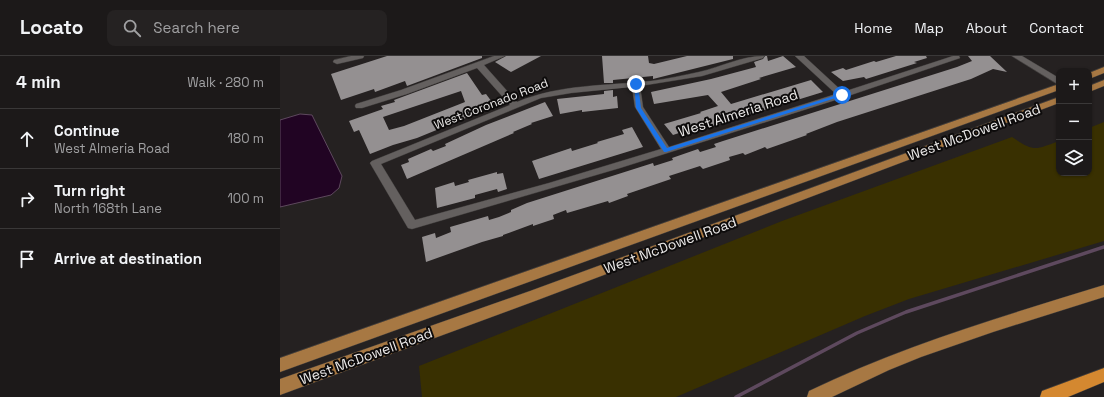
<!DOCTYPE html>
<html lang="en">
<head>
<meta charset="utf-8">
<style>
	body { margin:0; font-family:"Space Grotesk",sans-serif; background:#252222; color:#f1f3f6 }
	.controls { position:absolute; right:12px; top:12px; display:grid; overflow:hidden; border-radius:8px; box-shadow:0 1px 3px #0004 }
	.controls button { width:36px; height:36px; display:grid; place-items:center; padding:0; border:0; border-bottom:1px solid #3a3838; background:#1c1919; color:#f1f3f6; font:20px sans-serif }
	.stop { position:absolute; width:12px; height:12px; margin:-9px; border:3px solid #1a73e8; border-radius:50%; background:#fff }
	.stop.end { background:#1a73e8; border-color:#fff; box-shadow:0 1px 4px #0008 }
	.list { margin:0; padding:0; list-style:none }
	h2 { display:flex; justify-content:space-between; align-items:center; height:52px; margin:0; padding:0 16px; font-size:17px }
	h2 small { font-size:13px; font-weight:400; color:#a0a0a2 }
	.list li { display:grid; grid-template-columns:26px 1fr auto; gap:12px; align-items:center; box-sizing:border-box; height:60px; padding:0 16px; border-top:1px solid #3a3838 }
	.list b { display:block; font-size:15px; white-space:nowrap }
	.list p { margin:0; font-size:13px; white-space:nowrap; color:#a0a0a2 }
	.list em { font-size:13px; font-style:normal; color:#a0a0a2 }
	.icon { flex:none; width:22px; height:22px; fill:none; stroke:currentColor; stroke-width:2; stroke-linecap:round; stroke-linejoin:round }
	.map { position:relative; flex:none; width:824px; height:341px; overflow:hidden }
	header { display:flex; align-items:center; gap:24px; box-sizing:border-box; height:56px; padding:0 20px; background:#1c1919; border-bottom:1px solid #3a3838 }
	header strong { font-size:19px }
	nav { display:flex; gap:22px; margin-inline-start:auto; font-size:14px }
	.search { width:280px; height:36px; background:#252222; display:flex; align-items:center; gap:10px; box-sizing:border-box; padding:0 14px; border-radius:8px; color:#a0a0a2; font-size:15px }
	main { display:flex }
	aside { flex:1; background:#1c1919 }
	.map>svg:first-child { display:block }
	.green { fill:#393001 }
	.water { fill:#210423; stroke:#5e495e }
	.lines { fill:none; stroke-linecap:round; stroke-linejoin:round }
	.stream { stroke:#5e495e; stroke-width:3.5 }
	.building { fill:#949091; fill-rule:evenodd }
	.minor-casing { stroke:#3f3c3b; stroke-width:1 }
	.tertiary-casing { stroke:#3f3c3b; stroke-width:1 }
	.primary-casing { stroke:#3f3c3b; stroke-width:1 }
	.motorway-casing { stroke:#3f3c3b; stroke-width:1 }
	.minor { fill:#64605f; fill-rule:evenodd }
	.tertiary { fill:#64605f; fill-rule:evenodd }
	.primary { fill:#a77843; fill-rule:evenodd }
	.motorway { fill:#d48830; fill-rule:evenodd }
	.route { fill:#1a73e8 }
	.labels { text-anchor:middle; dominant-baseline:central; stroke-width:4; stroke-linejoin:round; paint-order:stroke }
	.far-street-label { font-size:12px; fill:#eceae9; stroke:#0d0b0b }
	.street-label { font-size:14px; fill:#eceae9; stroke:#0d0b0b }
</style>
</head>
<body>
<header>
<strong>Locato</strong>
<div class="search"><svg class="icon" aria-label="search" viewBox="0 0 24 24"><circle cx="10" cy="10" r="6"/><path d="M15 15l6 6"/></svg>Search here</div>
<nav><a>Home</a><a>Map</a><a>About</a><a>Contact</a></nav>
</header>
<main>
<aside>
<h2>4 min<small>Walk · 280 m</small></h2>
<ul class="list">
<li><svg class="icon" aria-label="ahead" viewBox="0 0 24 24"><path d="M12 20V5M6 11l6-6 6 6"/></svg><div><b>Continue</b><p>West Almeria Road</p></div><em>180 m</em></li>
<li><svg class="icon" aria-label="right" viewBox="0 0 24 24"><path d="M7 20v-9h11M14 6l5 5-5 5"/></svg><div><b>Turn right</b><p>North 168th Lane</p></div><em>100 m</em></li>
<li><svg class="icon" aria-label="arrive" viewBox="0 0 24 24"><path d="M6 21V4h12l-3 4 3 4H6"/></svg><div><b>Arrive at destination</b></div></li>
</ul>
</aside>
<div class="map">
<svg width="824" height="341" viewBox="0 0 824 341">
	<rect width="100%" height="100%" fill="#252121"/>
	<!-- green -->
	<path class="green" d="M824 66V185L629 243 585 260 396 341H142L139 310 502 165 732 81C754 96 755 94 779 85V117H809V72Z"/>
	<!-- water -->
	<path class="water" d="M20 58 32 59 62 120 59 132 51 139 0 151V64Z"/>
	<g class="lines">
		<!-- stream -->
		<path class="stream" d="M456 341 577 277 626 256 824 191"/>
	</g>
	<!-- building -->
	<g class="building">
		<path d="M107 0H202V2L127 30 125 25 95 36 94 33 61 44 51 18Z"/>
		<path d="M226 0H261L231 16 215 6Z"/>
		<path d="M322 0H368L369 7 374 8 407 0H453V3L373 23V20L333 24V27H324Z"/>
		<path d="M485 0H487L488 5 503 0 516 11 479 22 481 23 441 36 451 48 531 24 543 36 465 60 462 56 442 61 446 66 401 80 399 77 393 79 384 68 421 57 420 56 438 50 428 39 374 48 371 36 431 23 476 11 474 6 483 3Z"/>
		<path d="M616 0H646L647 2 634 6 637 7 586 23 584 21 563 25 551 16 563 12 566 14 594 5 596 6Z"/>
		<path d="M688 0H710L727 16 713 13 691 23 557 66 526 78 527 79 487 93 485 91 465 99 463 97 449 101 450 104 423 113 420 110 389 120 391 123 347 138 348 140 329 147 328 145 287 157 286 154 273 159 274 163 253 170V168L223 179V180L202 186 146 206 142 181 155 177 156 182 171 176 170 171 208 160 209 164 219 161 231 156V154L247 147 373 107 374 110 393 104 392 102 418 93 420 96 436 91 434 88 443 85 677 11 692 5Z"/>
		<path d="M187 17 202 39 206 38 215 50 137 82 113 89 90 98 79 74 74 76 69 65 103 53 101 50 115 46 114 44ZM181 35 185 46 124 70 109 74 103 61Z"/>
		<path d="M333 34V41L337 40 338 52 302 56V54L280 58 277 43 324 38V35Z"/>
		<path d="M265 46 273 60 251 67 252 68 233 76 234 77 127 123 121 109 129 106 128 103 151 93 153 95 166 90 165 88 206 69Z"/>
		<path d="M352 71 363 91 259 123 252 105 291 92 292 95 318 87 317 86 344 78 342 74Z"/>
		<path d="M217 116V118L223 117 227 133 218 136 217 133 195 139V142L157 152 155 132 174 126 175 130 189 126 188 124Z"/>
	</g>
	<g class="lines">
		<defs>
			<g id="minor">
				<path d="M71 0H84L83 2 57 8 53 6 54 4Z"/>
				<path d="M214 0H225L204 9 237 46C280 28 326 30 371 25 387 23 404 19 419 16 441 11 461 0 484 0L483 2 422 20 360 30 363 51 389 91 556 38 515 0H524L563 36 673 0H679L680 2 565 41 340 112 132 173 128 172 90 107 92 105 230 49 197 12 127 38 82 52H76L75 50 76 48 121 34ZM352 31 355 51 381 93 269 127 135 164 101 108 261 42 291 37Z"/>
			</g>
			<path id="tertiary" d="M732 0H742L779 22V29Z"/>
			<g id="primary">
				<path d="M824 11V17L809 23V17Z"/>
				<path d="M824 24V30L809 36V30Z"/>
				<path d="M779 28V34L0 316V302Z"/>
				<path d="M779 41V47L255 245 0 339V323L250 235Z"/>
				<path d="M824 229V241L713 276 641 301 609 314 552 341H527L529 335C624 289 724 260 824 229Z"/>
			</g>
			<path id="motorway" d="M824 312V326L788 341H760L762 335Z"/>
		</defs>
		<!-- minor casing -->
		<use href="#minor" class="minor-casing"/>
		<!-- tertiary casing -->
		<use href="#tertiary" class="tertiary-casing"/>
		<!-- primary casing -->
		<use href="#primary" class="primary-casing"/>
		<!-- motorway casing -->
		<use href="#motorway" class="motorway-casing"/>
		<!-- minor -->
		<use href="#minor" class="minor"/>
		<!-- tertiary -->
		<use href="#tertiary" class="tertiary"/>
		<!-- primary -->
		<use href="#primary" class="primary"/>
		<!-- motorway -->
		<use href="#motorway" class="motorway"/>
	</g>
	<!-- route -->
	<path class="route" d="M354 27 358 28 361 52 387 92 560 38 565 39 386 96H384L356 52Z"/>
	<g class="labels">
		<!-- far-street labels -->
		<g class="far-street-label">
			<text transform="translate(211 48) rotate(-21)">West Coronado Road</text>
		</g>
		<!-- street labels -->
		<g class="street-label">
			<text transform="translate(458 57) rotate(-18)">West Almeria Road</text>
			<text transform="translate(694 76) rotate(-20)">West McDowell Road</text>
			<text transform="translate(390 189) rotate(-20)">West McDowell Road</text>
			<text transform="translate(86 300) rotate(-20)">West McDowell Road</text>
		</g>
	</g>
</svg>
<div class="controls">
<button>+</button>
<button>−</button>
<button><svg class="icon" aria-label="layers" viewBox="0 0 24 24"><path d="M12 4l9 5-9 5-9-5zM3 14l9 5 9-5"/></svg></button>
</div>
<div class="stop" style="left:562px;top:39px"></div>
<div class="stop end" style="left:356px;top:28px"></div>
</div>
</main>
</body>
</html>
